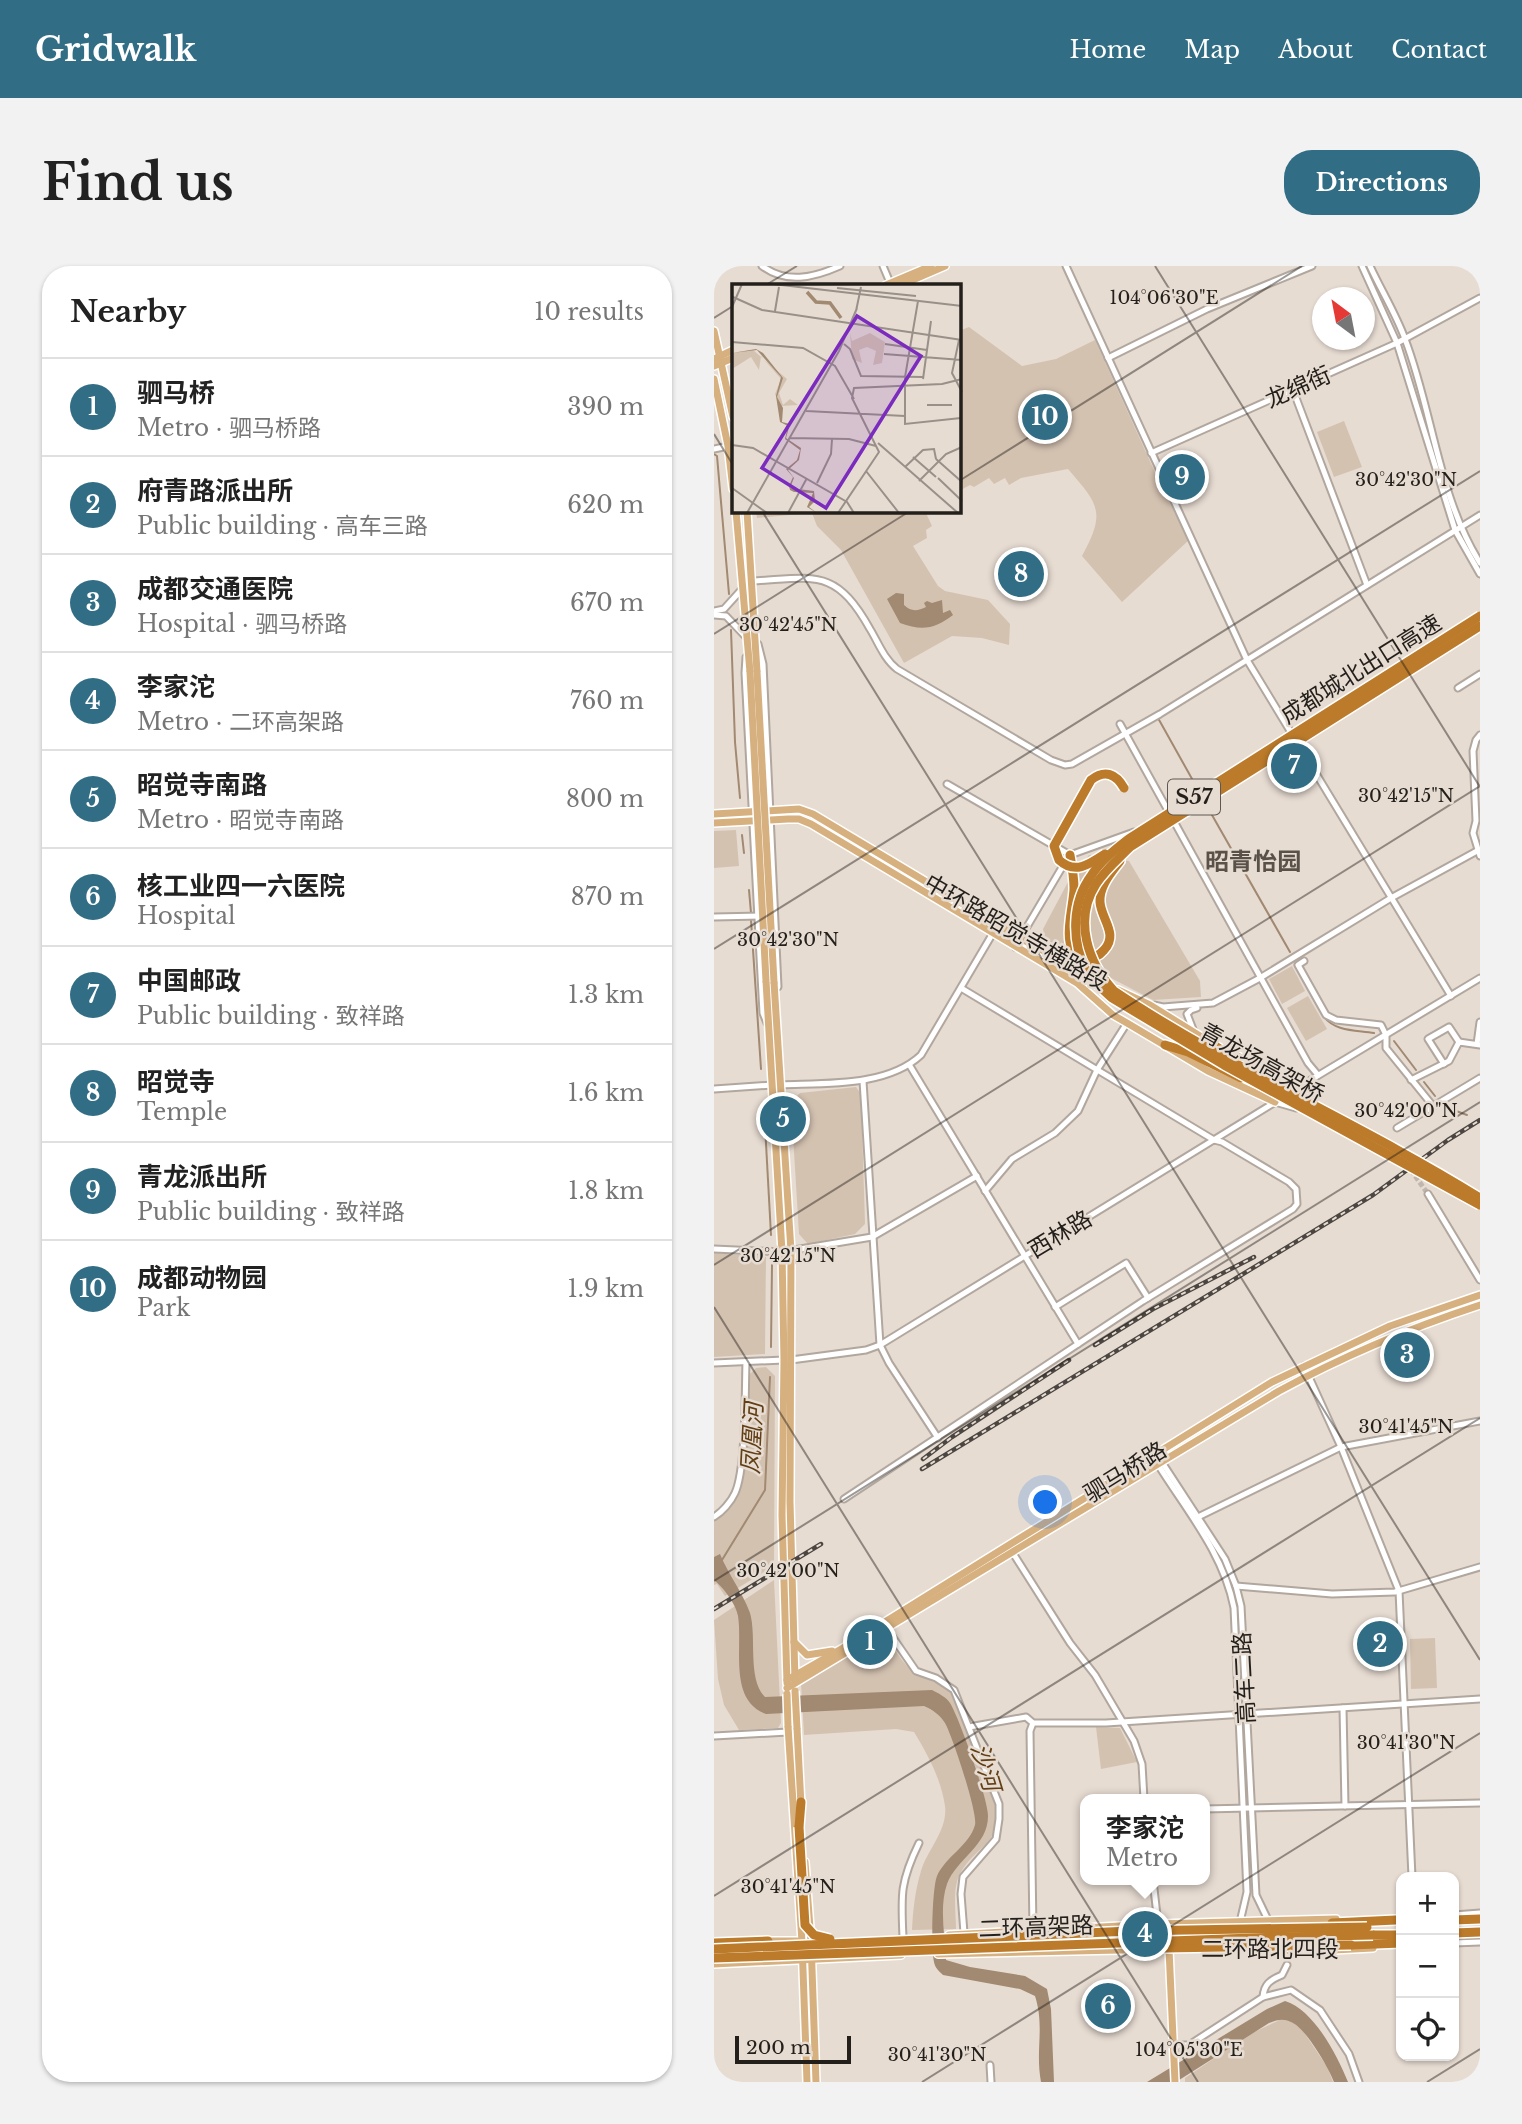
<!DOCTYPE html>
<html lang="en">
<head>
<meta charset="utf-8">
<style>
	body { margin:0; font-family:"Libre Baskerville","Noto Sans SC",serif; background:#f2f2f2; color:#222 }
	.controls { position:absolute; right:21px; bottom:21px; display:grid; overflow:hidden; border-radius:14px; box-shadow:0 2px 5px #0004 }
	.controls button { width:63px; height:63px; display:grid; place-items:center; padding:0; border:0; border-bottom:2px solid #e0e0e0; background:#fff; color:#222; font:35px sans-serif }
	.compass { position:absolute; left:598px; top:21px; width:63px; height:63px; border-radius:50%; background:#fff; box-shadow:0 2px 5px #0004; rotate:328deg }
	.scale { position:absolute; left:21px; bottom:18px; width:116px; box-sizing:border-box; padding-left:7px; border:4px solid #231f1b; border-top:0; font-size:19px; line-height:24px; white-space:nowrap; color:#231f1b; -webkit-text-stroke:5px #e7dcd2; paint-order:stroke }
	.you { position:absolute; left:332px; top:1237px; width:24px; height:24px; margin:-18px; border:5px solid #fff; border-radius:50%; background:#1a73e8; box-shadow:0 0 0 10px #1a73e833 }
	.badge { display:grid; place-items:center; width:46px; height:46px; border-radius:50%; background:#316d84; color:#fff; font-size:23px; font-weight:700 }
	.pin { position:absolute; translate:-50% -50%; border:4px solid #fff; box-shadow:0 2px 7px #0006 }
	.popup { position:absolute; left:366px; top:1528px; width:130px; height:91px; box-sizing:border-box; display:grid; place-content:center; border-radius:14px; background:#fff; filter:drop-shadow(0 2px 5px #0005); font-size:23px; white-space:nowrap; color:#767676 }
	.popup b { font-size:26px; color:#222 }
	.popup::after { content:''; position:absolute; left:50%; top:100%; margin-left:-14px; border:14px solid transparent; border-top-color:#fff }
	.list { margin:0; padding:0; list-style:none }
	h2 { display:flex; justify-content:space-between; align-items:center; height:91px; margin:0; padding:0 28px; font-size:30px }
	h2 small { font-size:23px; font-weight:400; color:#767676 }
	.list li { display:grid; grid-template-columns:46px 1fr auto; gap:21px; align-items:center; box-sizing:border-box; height:98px; padding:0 28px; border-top:2px solid #e0e0e0 }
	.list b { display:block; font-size:26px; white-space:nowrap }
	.list p { margin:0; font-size:23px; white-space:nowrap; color:#767676 }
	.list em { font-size:23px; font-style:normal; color:#767676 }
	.icon { flex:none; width:38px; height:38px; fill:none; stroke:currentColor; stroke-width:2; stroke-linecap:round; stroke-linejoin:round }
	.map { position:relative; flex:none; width:766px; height:1816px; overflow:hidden; border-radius:28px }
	header { display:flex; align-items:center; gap:42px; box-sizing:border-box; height:98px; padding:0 35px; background:#316d84; color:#fff }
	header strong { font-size:33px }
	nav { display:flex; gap:38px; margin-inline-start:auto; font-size:24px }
	.intro { display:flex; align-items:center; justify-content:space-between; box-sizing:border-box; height:168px; padding:0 42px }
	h1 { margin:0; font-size:49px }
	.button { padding:18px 32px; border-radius:28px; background:#316d84; color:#fff; font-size:24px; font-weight:700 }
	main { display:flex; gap:42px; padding:0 42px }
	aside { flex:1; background:#fff; border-radius:28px; box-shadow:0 2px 5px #0004 }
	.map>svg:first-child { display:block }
	.green { fill:#d4c2b1 }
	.water { fill:#a18972 }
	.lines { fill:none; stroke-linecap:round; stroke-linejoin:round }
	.stream { stroke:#a18972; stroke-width:2 }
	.minor-tunnel { stroke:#c0b6ad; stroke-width:5; stroke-dasharray:5 2.5; stroke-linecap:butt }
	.minor-casing { stroke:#b1a79e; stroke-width:9 }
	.major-casing { stroke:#fff; stroke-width:10 }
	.highway-casing { stroke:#fff; stroke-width:12 }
	.minor { stroke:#fff; stroke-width:5 }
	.major { stroke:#d7b07f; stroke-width:7 }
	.highway { stroke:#bc7b2a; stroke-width:9 }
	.rail-casing { stroke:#4b4641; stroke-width:4.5 }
	.rail { stroke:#e7dcd2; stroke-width:2; stroke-dasharray:5; stroke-linecap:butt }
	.major-bridge-casing { stroke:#fff; stroke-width:10; stroke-linecap:butt }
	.highway-bridge-casing { stroke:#fff; stroke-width:12; stroke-linecap:butt }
	.major-bridge { stroke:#d7b07f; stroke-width:7 }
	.highway-bridge { stroke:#bc7b2a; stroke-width:9 }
	.ticks { fill:none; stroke:#231f1b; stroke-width:2; stroke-opacity:0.45 }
	.labels { text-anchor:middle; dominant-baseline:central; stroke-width:5; stroke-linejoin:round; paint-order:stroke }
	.shield { fill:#e7dcd2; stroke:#5e5852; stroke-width:2 }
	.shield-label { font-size:21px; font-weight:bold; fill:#231f1b }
	.street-label { font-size:23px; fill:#231f1b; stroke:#e7dcd2 }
	.neighbourhood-label { font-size:24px; font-weight:bold; fill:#5a5249; stroke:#e7dcd2 }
	.water-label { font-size:24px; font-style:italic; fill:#623f15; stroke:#e7dcd2 }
	.inset-river { fill:none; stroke:#a18972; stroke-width:3.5 }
	.inset-road { fill:none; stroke:#999089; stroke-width:2 }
	.view { fill:#7b2cbf; fill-opacity:0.15; stroke:#7b2cbf; stroke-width:3.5 }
	.inset-edge { fill:none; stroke:#231f1b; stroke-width:3.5 }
	.ticks-label { font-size:18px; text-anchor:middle; fill:#231f1b; stroke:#e7dcd2; stroke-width:5; stroke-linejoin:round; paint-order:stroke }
</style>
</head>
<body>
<header>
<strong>Gridwalk</strong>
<nav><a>Home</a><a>Map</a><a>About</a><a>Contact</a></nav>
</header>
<div class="intro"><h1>Find us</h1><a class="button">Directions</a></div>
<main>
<aside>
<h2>Nearby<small>10 results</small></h2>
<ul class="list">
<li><span class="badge">1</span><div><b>驷马桥</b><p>Metro · 驷马桥路</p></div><em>390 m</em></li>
<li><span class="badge">2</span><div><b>府青路派出所</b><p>Public building · 高车三路</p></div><em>620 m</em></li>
<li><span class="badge">3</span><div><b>成都交通医院</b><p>Hospital · 驷马桥路</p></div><em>670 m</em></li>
<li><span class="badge">4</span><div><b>李家沱</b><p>Metro · 二环高架路</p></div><em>760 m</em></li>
<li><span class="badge">5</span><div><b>昭觉寺南路</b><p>Metro · 昭觉寺南路</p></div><em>800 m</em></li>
<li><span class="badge">6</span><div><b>核工业四一六医院</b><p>Hospital</p></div><em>870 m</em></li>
<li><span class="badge">7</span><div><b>中国邮政</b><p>Public building · 致祥路</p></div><em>1.3 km</em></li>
<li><span class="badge">8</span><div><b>昭觉寺</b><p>Temple</p></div><em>1.6 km</em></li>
<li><span class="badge">9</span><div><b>青龙派出所</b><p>Public building · 致祥路</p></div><em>1.8 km</em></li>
<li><span class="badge">10</span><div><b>成都动物园</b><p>Park</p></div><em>1.9 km</em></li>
</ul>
</aside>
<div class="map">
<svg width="766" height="1816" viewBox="0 0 766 1816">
	<rect width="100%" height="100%" fill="#e7dcd2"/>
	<!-- green -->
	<g class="green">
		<path d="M255 61 308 100 342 93 381 74 450 226 475 274 408 336 368 290C392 246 385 239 354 203L307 212 295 219 291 212 280 218 275 212 260 221 256 219 245 225V65Z"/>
		<path d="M630 155 648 201 620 211 603 166Z"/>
		<path d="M42 245H211L218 260 212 264 213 272 199 280 224 320 231 325 274 334 296 358 295 379 268 372 238 370 190 397 127 284 103 260 98 247 43 252Z"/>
		<path d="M22 564 25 600 0 602V565Z"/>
		<path d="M375 589 415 595 486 715 487 731 439 734 332 678 329 663 354 616Z"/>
		<path d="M578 700 591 725 568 738 555 713Z"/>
		<path d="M594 730 613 763 592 775 573 742Z"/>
		<path d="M142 821 147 828 151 958 141 968 94 978 85 968 77 836 86 827Z"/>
		<path d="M0 987 52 991 51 1088 0 1091Z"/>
		<path d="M52 1101 61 1110 60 1300 11 1330 3 1318 0 1319V1255L20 1235 28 1210 36 1108 42 1102Z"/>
		<path d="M60 1314 67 1457 64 1462 25 1464 10 1439 4 1413 0 1354Z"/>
		<path d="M172 1367C180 1381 187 1398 202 1407 215 1416 228 1416 239 1429L282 1537C288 1580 262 1578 246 1608 238 1622 242 1647 242 1663L198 1664C199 1644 201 1625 207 1605 213 1584 234 1564 231 1540 227 1513 214 1489 200 1466L182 1463 90 1469 87 1418Z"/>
		<path d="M721 1372 723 1422 697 1423 696 1373Z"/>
		<path d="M382 1461 406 1462 423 1496 387 1503Z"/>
		<path d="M570 1752 583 1756 614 1802 619 1816H471V1812L536 1768Z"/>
	</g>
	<!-- water -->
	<g class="water">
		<path d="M182 327 190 328V339C197 346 204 345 212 341L210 337 213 335 218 337 228 334 229 347 236 344 239 349C221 363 208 365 186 357L173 333Z"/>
		<path d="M6 1288C14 1308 29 1327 36 1347 43 1371 33 1413 51 1431L218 1424C224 1427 232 1431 236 1437 245 1451 274 1533 274 1550 274 1580 243 1592 233 1618 225 1641 231 1670 232 1694L256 1701 311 1710 333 1723 337 1743 340 1816H327C321 1784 331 1761 321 1730L306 1723 229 1709C225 1705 221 1702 220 1696 217 1682 218 1623 223 1610 232 1590 255 1580 261 1559 264 1547 238 1469 231 1457 225 1448 219 1444 210 1440L52 1448C14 1434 29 1382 24 1350 22 1338 9 1321 0 1314V1291Z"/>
		<path d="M571 1735C600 1744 623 1789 634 1816H620C615 1802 591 1761 577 1756 569 1752 563 1754 555 1757L462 1816H433L553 1743Z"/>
	</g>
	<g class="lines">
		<!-- stream -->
		<g class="stream">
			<path d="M0 188 3 190 15 328"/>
			<path d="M17 364 21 476 26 532"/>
			<path d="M444 452 482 520"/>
			<path d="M494 542 576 686"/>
			<path d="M28 569 30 587"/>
			<path d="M35 624 37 647"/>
			<path d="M37 654 47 803"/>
			<path d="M610 751C622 766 642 764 660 767"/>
			<path d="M680 775 702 804"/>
			<path d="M710 816 721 830"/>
			<path d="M50 841 57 969"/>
			<path d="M734 842 753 849"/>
			<path d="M57 1081 58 999"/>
			<path d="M8 1294 51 1224 56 1111"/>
		</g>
		<!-- minor-tunnel -->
		<path class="minor-tunnel" d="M697 904 714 928"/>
		<defs>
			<g id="minor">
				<path d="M48 0C72 18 99 12 126 0"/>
				<path d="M169 0 177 19"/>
				<path d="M352 0 533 394 737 730"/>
				<path d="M648 0 683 77 741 264 766 308"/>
				<path d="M656 0C667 24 682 48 691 73 719 146 724 230 766 297"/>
				<path d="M394 92 493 43 598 0"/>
				<path d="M579 124 653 319"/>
				<path d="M0 183 19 179"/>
				<path d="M437 187 683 77 766 32"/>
				<path d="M38 315C101 312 121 301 156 363 164 376 170 393 183 403L337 494 351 499 358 498 446 448 766 249"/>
				<path d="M0 345 10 343 29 322"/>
				<path d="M0 349 12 350 32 371"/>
				<path d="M44 378 49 398 64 721"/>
				<path d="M32 391 31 407 49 747 53 757"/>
				<path d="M744 422 766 408"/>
				<path d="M406 458 594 797 604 809"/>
				<path d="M766 469 762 474 759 485 762 555 759 567 766 590"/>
				<path d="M233 518 356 589 420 566"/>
				<path d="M0 651 47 650"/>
				<path d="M301 681 350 598"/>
				<path d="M590 695 584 699 612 749 622 754 667 759 672 769V782L719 840"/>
				<path d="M440 739 449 741 499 737 546 712 677 632 763 585"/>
				<path d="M480 766 473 748 477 744 483 742"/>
				<path d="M763 778 766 756"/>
				<path d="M730 798 714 773 735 761 745 776"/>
				<path d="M196 800 364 1078"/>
				<path d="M697 814 735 795 745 776 766 779"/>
				<path d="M149 815 166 1079 175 1097 224 1172"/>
				<path d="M67 819C111 817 173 821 207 789L279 667"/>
				<path d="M0 823 58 819"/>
				<path d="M580 824 766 712"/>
				<path d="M561 836 582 842"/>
				<path d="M593 838V816"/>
				<path d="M683 862 766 812"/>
				<path d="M271 925 298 893 341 867 364 845 383 804 413 757"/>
				<path d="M714 928 766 1014"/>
				<path d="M0 983 68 986 158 971 263 910"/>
				<path d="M341 1041 412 997 434 1032"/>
				<path d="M77 1094 152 1084 166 1079 563 835"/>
				<path d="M0 1097 70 1094"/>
				<path d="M590 1100 627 1181 685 1325 698 1611"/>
				<path d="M442 1187 511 1293 522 1320 527 1340 542 1629 555 1656"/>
				<path d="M438 1189C467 1238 509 1284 520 1342L533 1626 526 1656"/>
				<path d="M130 1233 429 1035 579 943 583 938 582 923 575 916 508 876 500 874 247 722"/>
				<path d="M0 1251C8 1246 17 1236 21 1227 32 1203 31 1126 32 1096"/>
				<path d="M484 1251 627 1181 766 1155"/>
				<path d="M297 1284 356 1377 381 1409 420 1475 428 1498 430 1533"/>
				<path d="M522 1320 618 1328 681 1326 766 1301"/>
				<path d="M173 1363 202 1405 222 1412 240 1424 285 1538V1553L282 1573 249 1611 247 1628 250 1667"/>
				<path d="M629 1442 631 1540"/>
				<path d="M255 1461 312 1451 319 1457H392L766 1433"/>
				<path d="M0 1470 74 1466"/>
				<path d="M490 1543 766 1537"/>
				<path d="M439 1614 444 1658"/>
				<path d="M740 1649 766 1647"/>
				<path d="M319 1664 316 1465 319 1457"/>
				<path d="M189 1671C187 1629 186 1616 205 1577"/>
				<path d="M740 1677 766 1676"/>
				<path d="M549 1731C550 1718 556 1714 568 1709L573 1699"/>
				<path d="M459 1779H475L549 1731 577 1724 606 1744 635 1788 645 1816"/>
				<path d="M276 1799 277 1816"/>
			</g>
			<g id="major">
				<path d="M172 19 217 0"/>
				<path d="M187 19 231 0"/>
				<path d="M0 65 19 151"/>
				<path d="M0 93 19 84"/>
				<path d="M0 100 19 92"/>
				<path d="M0 113 14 180 19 223"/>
				<path d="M22 245 36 406"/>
				<path d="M33 245 43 406"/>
				<path d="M0 548 85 543 99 548 306 672 377 711"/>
				<path d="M0 557 74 553H85L97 558 363 717 399 749 413 757 494 805 561 836"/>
				<path d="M52 715 68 986 70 1094 68 1249 73 1417"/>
				<path d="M60 716 77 985 76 1236 81 1414"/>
				<path d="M404 724 436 739 494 775"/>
				<path d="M517 786 581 823"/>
				<path d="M80 1376 93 1389 118 1385"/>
				<path d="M73 1414 129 1382 558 1116 676 1060 766 1029"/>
				<path d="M73 1422 565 1125C629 1090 696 1062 766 1039"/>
				<path d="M74 1460 88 1676 93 1816"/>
				<path d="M83 1462 87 1539"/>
				<path d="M91 1596 97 1675 102 1816"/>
				<path d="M445 1661 455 1683 461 1816"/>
				<path d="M235 1669 444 1658 622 1653"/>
				<path d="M50 1675H83"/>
				<path d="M566 1683 580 1686 659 1682"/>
				<path d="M224 1688 453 1683"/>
				<path d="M0 1698 187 1689"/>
			</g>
			<g id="highway">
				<path d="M356 589C358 600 360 611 360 622 360 643 344 684 370 693 378 693 385 690 390 684 405 668 387 653 386 636 385 620 397 607 406 595"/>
				<path d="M490 773 522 793"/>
				<path d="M451 779 474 786 527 812"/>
				<path d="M85 1561 87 1536"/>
				<path d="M740 1654 766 1653"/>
				<path d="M618 1657 682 1654"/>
				<path d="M740 1667 766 1666"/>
				<path d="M659 1669H687"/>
				<path d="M0 1677 54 1675"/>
				<path d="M637 1679 687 1677"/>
			</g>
		</defs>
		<!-- minor casing -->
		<use href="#minor" class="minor-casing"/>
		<!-- major casing -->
		<use href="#major" class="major-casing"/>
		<!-- highway casing -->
		<use href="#highway" class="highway-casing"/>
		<!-- minor -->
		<use href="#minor" class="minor"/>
		<!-- major -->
		<use href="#major" class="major"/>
		<!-- highway -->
		<use href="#highway" class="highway"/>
		<defs>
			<g id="rail">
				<path d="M381 1079 439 1043 540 991"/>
				<path d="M209 1193 238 1171 355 1094"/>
				<path d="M208 1203 659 929 734 874 766 854"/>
				<path d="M0 1343 107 1278"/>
			</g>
		</defs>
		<!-- rail casing -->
		<use href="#rail" class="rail-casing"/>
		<!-- rail -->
		<use href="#rail" class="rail"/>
		<defs>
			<g id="major-bridge">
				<path d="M36 406 52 715"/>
				<path d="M43 406 60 716"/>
				<path d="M81 1425 83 1462"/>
				<path d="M73 1428 74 1460"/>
			</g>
			<g id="highway-bridge">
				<path d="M766 350 416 572C402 583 387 594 377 610 358 636 357 675 372 704 378 715 389 724 398 732L510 799 766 939"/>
				<path d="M766 360 416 581C404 593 391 604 382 618 359 654 374 697 400 725 517 803 647 858 766 932"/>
				<path d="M391 588C376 598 361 609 345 594L340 580 377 514C391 503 402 508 410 522"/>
				<path d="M85 1561 91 1659 100 1669 116 1673"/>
				<path d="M449 1682 637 1679"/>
				<path d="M0 1683 417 1665 653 1661"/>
				<path d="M0 1692 568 1671 659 1669"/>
			</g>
		</defs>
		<!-- major-bridge casing -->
		<use href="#major-bridge" class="major-bridge-casing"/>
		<!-- highway-bridge casing -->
		<use href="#highway-bridge" class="highway-bridge-casing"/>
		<!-- major-bridge -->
		<use href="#major-bridge" class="major-bridge"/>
		<!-- highway-bridge -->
		<use href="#highway-bridge" class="highway-bridge"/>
	</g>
	<!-- ticks -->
	<path class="ticks" d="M441 0 766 521M52 19 83 0M0 52 19 40M0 168 19 199M245 215 588 0M48 245 766 1394M0 368 196 245M0 683 766 205M0 999 766 520M0 1041 484 1816M0 1315 766 836M0 1630 766 1152M208 1816 766 1467M713 1816 766 1783"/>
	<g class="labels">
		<!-- shield labels -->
		<rect class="shield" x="454" y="513.5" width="52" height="35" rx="5"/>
		<g class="shield-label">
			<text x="480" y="531">S57</text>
		</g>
		<!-- street labels -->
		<g class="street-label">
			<text transform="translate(584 121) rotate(-24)">龙绵街</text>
			<text transform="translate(647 403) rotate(-32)">成都城北出口高速</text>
			<text transform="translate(302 666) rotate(30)">中环路昭觉寺横路段</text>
			<text transform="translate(548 797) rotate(29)">青龙场高架桥</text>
			<text transform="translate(346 968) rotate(-31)">西林路</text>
			<text transform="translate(411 1206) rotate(-32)">驷马桥路</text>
			<text transform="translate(530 1412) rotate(-93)">高车二路</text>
			<text transform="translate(322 1661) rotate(-2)">二环高架路</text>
			<text x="556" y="1683">二环路北四段</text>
		</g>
		<!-- neighbourhood labels -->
		<g class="neighbourhood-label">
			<text x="539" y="595">昭青怡园</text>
		</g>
		<!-- water labels -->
		<g class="water-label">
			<text transform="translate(38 1172) rotate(-87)">凤凰河</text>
			<text transform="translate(272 1501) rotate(73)">沙河</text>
		</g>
	</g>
	<!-- overview -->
	<g transform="translate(18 18)">
		<rect width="229" height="229" fill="#e7dcd2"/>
		<path d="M118 49 120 57 138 49 153 58 150 79 141 81 144 67 135 63 127 66 130 79 120 75ZM21 66 55 95 47 109 51 121 58 115 66 121 48 122 43 110 49 95 29 72 27 86 19 73 0 85V69Z" fill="#d4c2b1"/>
		<path d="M24 65 31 69 51 94 45 113 51 124 50 138 58 140 54 154 69 164 67 176 56 186 62 194 58 204 82 207 83 217 77 223 85 229 75 223 81 209 62 208 58 206 57 202 61 193 54 185 65 176 68 166 53 155 56 142 48 138 44 112 49 93 25 66 0 69Z" fill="#a18972"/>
		<path class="inset-river" d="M75 8 84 18 98 19 109 34"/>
		<path class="inset-road" d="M41 0 230 22M105 4 184 12M1 13 30 26 230 56M186 17 173 93V140L229 134M0 23 10 0M43 27 47 3M124 27 129 3M227 56 220 89 230 108M0 58 71 64 103 82 122 115M112 60 118 65 129 92 191 93M153 60 195 66M152 70 230 76M191 95 199 37M195 121H220M74 127 173 132M0 130V162M57 154 117 155 144 162M146 159 226 229M0 161 21 164 115 218 122 229M181 173 204 193M204 175 230 198M173 183 191 166 202 165 204 175M134 187 167 229M206 194 230 217M187 197 214 170 230 163M85 199 99 170 100 155M0 204 35 229M15 229 107 67 125 24M56 229 75 194M106 229 147 168 120 114 122 104 210 100 230 95"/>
		<path class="view" d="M125 32 189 72 94 224 30 184Z"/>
		<rect width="229" height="229" class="inset-edge"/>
	</g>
	<g class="ticks-label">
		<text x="450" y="38">104°06'30"E</text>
		<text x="692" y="220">30°42'30"N</text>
		<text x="74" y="365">30°42'45"N</text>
		<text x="692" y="536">30°42'15"N</text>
		<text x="74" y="680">30°42'30"N</text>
		<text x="692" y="851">30°42'00"N</text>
		<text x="74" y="996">30°42'15"N</text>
		<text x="692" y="1167">30°41'45"N</text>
		<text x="74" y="1311">30°42'00"N</text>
		<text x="692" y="1483">30°41'30"N</text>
		<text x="74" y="1627">30°41'45"N</text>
		<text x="475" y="1790">104°05'30"E</text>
		<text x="223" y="1795">30°41'30"N</text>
	</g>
</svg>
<div class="controls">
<button>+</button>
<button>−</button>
<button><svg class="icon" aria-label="locate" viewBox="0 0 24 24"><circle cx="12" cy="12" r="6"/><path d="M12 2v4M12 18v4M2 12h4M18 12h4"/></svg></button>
</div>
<svg class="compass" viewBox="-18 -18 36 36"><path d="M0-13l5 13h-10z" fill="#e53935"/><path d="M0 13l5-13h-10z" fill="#767676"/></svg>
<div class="scale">200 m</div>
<div class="you"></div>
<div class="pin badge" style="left:156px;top:1376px">1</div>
<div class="pin badge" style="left:666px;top:1378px">2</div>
<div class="pin badge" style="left:693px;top:1089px">3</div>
<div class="pin badge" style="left:431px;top:1668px">4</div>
<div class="popup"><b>李家沱</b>Metro</div>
<div class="pin badge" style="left:69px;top:853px">5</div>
<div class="pin badge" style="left:394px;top:1740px">6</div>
<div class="pin badge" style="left:580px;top:500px">7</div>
<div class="pin badge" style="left:307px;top:308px">8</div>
<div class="pin badge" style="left:468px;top:211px">9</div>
<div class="pin badge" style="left:331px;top:151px">10</div>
</div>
</main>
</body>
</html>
